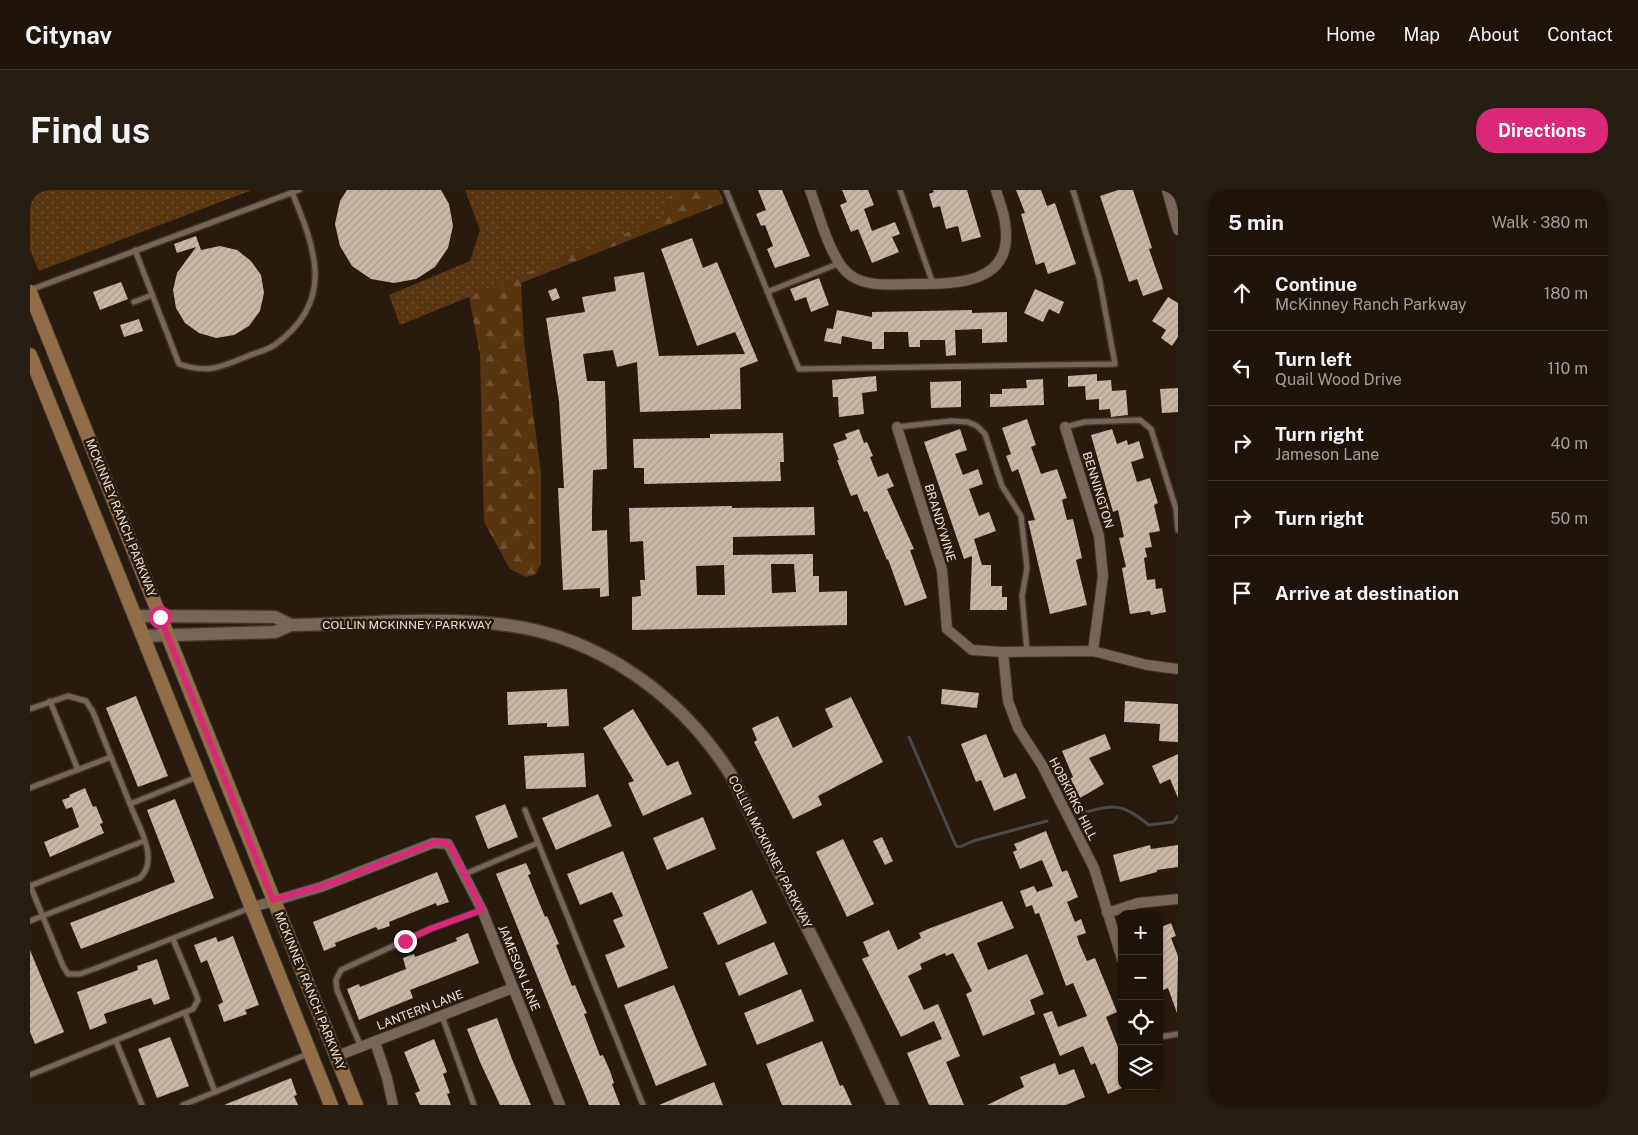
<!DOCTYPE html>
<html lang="en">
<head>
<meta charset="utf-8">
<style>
	body { margin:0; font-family:"Public Sans",sans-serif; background:#261d13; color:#f1f3f6 }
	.controls { position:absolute; right:15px; bottom:15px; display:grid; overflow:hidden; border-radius:10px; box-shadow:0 1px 4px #0004 }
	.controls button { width:45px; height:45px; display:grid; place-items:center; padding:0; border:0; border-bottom:1px solid #3c332b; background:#1e140a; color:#f1f3f6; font:25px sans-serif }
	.stop { position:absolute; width:15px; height:15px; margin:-11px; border:4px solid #db2777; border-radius:50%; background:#fff }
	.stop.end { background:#db2777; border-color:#fff; box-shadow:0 1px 5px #0008 }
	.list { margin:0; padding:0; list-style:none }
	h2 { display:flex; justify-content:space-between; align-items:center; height:65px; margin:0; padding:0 20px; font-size:21px }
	h2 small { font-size:16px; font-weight:400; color:#a19e9c }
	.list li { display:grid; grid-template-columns:32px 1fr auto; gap:15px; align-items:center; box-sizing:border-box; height:75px; padding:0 20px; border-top:1px solid #3c332b }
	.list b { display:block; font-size:19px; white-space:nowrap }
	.list p { margin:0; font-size:16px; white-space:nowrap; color:#a19e9c }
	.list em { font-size:16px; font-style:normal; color:#a19e9c }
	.icon { flex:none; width:28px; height:28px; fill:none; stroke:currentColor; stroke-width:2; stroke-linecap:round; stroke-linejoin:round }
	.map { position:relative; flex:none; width:1148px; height:915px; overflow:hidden; border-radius:20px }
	header { display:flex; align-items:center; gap:30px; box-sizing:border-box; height:70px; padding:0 25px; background:#1e140a; border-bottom:1px solid #3c332b }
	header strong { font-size:24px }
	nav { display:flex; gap:28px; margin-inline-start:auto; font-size:18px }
	.intro { display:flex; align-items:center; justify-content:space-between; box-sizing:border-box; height:120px; padding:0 30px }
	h1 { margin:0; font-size:35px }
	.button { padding:12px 22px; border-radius:20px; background:#db2777; color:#fff; font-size:18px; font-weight:700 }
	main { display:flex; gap:30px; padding:0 30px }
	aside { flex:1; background:#1e140a; border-radius:20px; box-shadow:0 1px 4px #0004 }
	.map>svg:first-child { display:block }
	.grass { fill:url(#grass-dots) }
	.forest { fill:url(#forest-firs) }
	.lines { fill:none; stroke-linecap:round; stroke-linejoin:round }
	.stream { stroke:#484b4d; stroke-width:3 }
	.building { fill:url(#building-hatch); fill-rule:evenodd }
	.service-casing { stroke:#403530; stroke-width:8 }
	.minor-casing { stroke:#403530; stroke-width:12 }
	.tertiary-casing { stroke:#403530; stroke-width:15 }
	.secondary-casing { stroke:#403530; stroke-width:16 }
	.service { stroke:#776657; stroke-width:5 }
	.minor { stroke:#776657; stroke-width:10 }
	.tertiary { stroke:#776657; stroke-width:12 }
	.secondary { stroke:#926e48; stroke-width:14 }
	.route { stroke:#db2777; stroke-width:6 }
	.labels { text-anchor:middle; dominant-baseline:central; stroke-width:5; stroke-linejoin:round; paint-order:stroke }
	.street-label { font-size:12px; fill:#eae1d8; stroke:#281a0d }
</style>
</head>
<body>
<header>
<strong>Citynav</strong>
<nav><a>Home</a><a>Map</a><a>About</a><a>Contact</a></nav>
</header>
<div class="intro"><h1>Find us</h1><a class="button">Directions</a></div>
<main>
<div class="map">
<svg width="1148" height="915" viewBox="0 0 1148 915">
	<defs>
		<pattern id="grass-dots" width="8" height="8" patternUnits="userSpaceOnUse" patternTransform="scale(1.25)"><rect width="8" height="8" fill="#56350f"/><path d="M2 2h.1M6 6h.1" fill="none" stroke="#6e5231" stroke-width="1.8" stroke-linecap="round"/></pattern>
		<pattern id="forest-firs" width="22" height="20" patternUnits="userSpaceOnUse" patternTransform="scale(1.25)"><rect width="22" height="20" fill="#56350f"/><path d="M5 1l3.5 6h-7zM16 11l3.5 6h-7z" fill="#6e5231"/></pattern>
		<pattern id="building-hatch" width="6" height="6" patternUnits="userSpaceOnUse" patternTransform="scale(1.25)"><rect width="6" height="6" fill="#cab7a6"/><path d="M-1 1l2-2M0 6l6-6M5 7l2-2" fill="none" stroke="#a99a8d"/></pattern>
	</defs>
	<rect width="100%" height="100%" fill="#281a0d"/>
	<!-- grass -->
	<g class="grass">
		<path d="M0 0H222L9 81 0 60Z"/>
		<path d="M435 0H642L633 28 370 135 359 105 440 71 450 40Z"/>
	</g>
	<!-- forest -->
	<path class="forest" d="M642 0H689L694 13 491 93 494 152 511 283V374L505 385 496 387 480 379 454 332 450 165 439 106 633 28Z"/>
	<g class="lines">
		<!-- stream -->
		<g class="stream">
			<path d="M879 547 926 656 930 657 943 651 1017 631"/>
			<path d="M1052 623C1086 614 1091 613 1119 635L1143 632 1148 626"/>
		</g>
	</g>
	<!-- building -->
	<g class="building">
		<path d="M317 0H411L419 14 423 36 418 58 405 77 386 89 364 93 341 89 322 76 310 56 305 34 310 11Z"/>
		<path d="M728 0H752L780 66 745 78 737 59 743 56 735 35 731 36 726 24 736 20Z"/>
		<path d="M812 0H838L844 15 834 19 842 41 865 32 870 44 862 47 869 62 842 73 828 39 821 42 810 15 817 12Z"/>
		<path d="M903 0H937L951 47 932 52 928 36 916 39 910 16 903 18 899 4 904 2Z"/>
		<path d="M986 0H1011L1017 16 1025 13 1046 74 1018 84 1014 72 1006 75 991 24 995 23Z"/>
		<path d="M1088 0H1103L1122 58 1119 59 1133 99 1113 106 1107 89 1099 92 1070 6Z"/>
		<path d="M166 46 171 60 190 56 207 60 221 71 231 85 234 103 230 121 219 136 204 145 186 148 169 143 155 133 146 118 143 100 147 83 166 57 147 63 144 54Z"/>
		<path d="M662 48 673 78 687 72 728 171 710 178 711 219 610 222 607 172 587 177 583 160 553 164 557 191H575L577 279 563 280 562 321V341L577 340 579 406 570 407V398L533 400 528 298H534L529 211 516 128 555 122 552 107 586 101 584 87 614 82 629 166 715 164 705 142 667 156 631 59Z"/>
		<path d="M789 88 799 115 781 122 776 107 765 111 760 99Z"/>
		<path d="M91 92 98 109 70 120 63 102Z"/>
		<path d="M526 98 530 108 522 111 518 101Z"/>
		<path d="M1005 99 1034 112 1029 124 1019 119 1013 132 994 123Z"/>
		<path d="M1138 107 1148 113V147L1142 156 1131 148 1136 140 1122 131Z"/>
		<path d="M807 120 842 127V122L942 120V123L977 122V152L952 153V139L925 140 926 165 916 166 915 150H890V157H879L878 142H854V159H842V152L812 146 811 154 794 151 797 138 803 139Z"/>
		<path d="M109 129 113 141 94 147 90 135Z"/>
		<path d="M1067 184V191L1081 190 1082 201 1096 200 1098 225 1081 227 1080 219 1069 220V209L1056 210 1055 196 1038 197V186Z"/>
		<path d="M846 186 847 201 832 203 834 224 809 227 808 207H803L802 190Z"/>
		<path d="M1013 189 1014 215 960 217V204H972V199L997 198 996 190Z"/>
		<path d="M931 191V217L901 218 900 192Z"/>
		<path d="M1148 198V222L1132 223 1130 199Z"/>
		<path d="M997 229 1006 255 1001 257 1011 284 1027 279 1037 308 1032 310 1037 330 1043 329 1052 368 1046 370 1057 415 1020 424 998 331 1005 330 988 279 982 282 976 266 981 264 972 238Z"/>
		<path d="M829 239 834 253 837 252 843 266 840 267 848 287 858 283 864 296 857 299 884 359 880 360 897 408 875 416 858 369 857 370 837 321 834 322 827 304 821 306 807 270H809L803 254 817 249 815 244Z"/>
		<path d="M930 239 937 260 925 264 933 285 948 279 953 294 939 299 949 326 959 322 966 341 944 349 952 375H961V396H972V407H977V420H940L942 366 934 369 894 252Z"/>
		<path d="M1082 239 1087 254 1097 250 1098 255 1109 251 1114 268 1101 272 1107 292 1120 288 1128 313 1124 315 1130 341 1119 343 1122 357 1115 358 1117 367 1114 368 1117 390 1125 389 1126 399 1132 398 1136 422 1121 425 1120 421 1100 424 1092 378 1096 377 1089 348 1094 347 1088 320 1083 322 1061 245Z"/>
		<path d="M753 243 754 272H750L751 291 614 294V278H604L603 249 680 248V244Z"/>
		<path d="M702 316V318L784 317 785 345 703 347V365L783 364V386H789V402L817 401V435L602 440V407L611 406 610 390H615L613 351 600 352 599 318ZM741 374H764L766 402 742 403ZM694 375 695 405H667L666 376Z"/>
		<path d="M537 499 539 536 517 537V533L478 535 477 502Z"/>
		<path d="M912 499 949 503 947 518 911 514Z"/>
		<path d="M106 506 138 586 108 597 76 518Z"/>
		<path d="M821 507 853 572 788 606 792 615 763 629 724 552 727 550 722 538 748 526 763 558 803 537 795 519Z"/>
		<path d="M1095 511 1148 514V552L1129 551 1130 534 1094 532Z"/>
		<path d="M603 519 637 576 648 571 662 604 613 626 598 593 604 591 573 538Z"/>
		<path d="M956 544 974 588 986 583 996 608 964 621 951 590 946 592 931 554Z"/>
		<path d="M1075 544 1081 559 1059 568 1074 594 1050 608 1040 589 1043 587 1032 561Z"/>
		<path d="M554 563 556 597 496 599 494 566Z"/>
		<path d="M1148 564V608L1140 589 1130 594 1122 576Z"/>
		<path d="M55 598 63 617 66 616 73 633 70 634 74 643 20 667 14 652 49 637 42 617 36 619 32 610 40 607 39 605Z"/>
		<path d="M568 604 582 636 526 660 512 628Z"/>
		<path d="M145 609 184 708 51 759 40 733 145 692 117 620Z"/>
		<path d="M475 614 488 647 458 659 445 626Z"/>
		<path d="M673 627 686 659 637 680 623 648Z"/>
		<path d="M1016 641 1032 682 1037 680 1048 707 1037 712 1045 732 1051 729 1056 743 1047 746 1049 753 1057 771 1065 768 1087 822 1076 827 1092 867V898L1078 904 1065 873 1061 875 1053 856 1030 866 1013 824 1022 821 1028 837 1057 826 1043 793 1036 796 1009 723 1005 724 1002 715 996 717 990 701 1004 696 1007 702 1023 696 1012 670 990 679 983 662 987 660 984 654Z"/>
		<path d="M852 647 863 671 855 675 843 651Z"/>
		<path d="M813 649 844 714 817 727 786 662Z"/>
		<path d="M1120 655 1121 659 1148 655V677L1127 680V682L1090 692 1083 665Z"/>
		<path d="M593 661 638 778 588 798 575 765 595 757 583 730 593 726 582 702 550 715 537 684Z"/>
		<path d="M496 673 501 684 498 685 515 727 517 726 529 754 526 755 542 796 545 795 552 812 557 823 554 824 570 866 573 865 580 881 584 893 582 894 590 915H559L466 684Z"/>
		<path d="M407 682 419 712 407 716 406 713 359 732 360 736 348 740 346 737 305 753 306 756 294 761 283 732Z"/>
		<path d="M722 700 737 733 688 755 673 723Z"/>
		<path d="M972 711 984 738 947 753 958 780 997 764 1014 804 1000 810 1005 824 953 846 936 804 942 801 923 763 916 766 915 763 890 774 892 779 878 786 894 820 908 814 930 866 916 872 934 915H899L877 863 912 849 904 831 871 847 832 769 839 766 833 752 859 740 868 760 891 748 889 743 898 739Z"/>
		<path d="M1141 733 1146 746 1141 748 1148 766 1147 823 1138 798 1129 802V738Z"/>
		<path d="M438 743 449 773 380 800 383 808 329 830 317 799 329 794 330 797 376 779 373 768 384 764 385 767 427 751 426 748Z"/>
		<path d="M203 746 229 815 215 820 217 824 194 832 188 815 193 812 177 770 171 773 164 755 186 747 188 752Z"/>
		<path d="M744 752 758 784 709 806 695 773Z"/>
		<path d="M0 760 34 842 5 854 0 842Z"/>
		<path d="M127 769 140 809 124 815 121 808 74 824 77 833 60 840 47 802 108 780 107 776Z"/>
		<path d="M644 795 677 875 626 896 594 815Z"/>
		<path d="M771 799 784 831 727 855 714 823Z"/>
		<path d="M467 828 482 869 501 915H470L450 872 437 839Z"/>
		<path d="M140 847 159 896 127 908 108 859Z"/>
		<path d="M404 849 417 882 413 884 420 903 417 904 421 915H390L385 903 390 901 374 862Z"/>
		<path d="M792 851 810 896 813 895 822 915H752L736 874Z"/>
		<path d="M1025 873 1029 885 1044 879 1055 907 1036 915H957L994 897 990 887Z"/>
		<path d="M261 888 267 905 264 906 268 915H194Z"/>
		<path d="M684 892 693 915H629Z"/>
	</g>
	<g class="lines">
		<defs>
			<g id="service">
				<path d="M696 0 769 179 1085 174 1069 87 1043 0"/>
				<path d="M870 0 903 94"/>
				<path d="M105 60 149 174C178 184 191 177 218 166 227 162 239 160 246 154 306 110 285 59 262 2"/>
				<path d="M0 100 269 0"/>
				<path d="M737 102 810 73"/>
				<path d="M104 112 122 105"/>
				<path d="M867 237 921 231 938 232 947 236 955 244 972 296 991 326 997 378 992 406 997 461"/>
				<path d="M1035 237 1055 232 1110 230 1121 239 1146 319 1148 340"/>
				<path d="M20 511 48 580"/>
				<path d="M0 519 38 506 56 511 63 522 100 614 167 587"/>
				<path d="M0 598 81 567"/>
				<path d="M495 620 613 915"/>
				<path d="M435 684 508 653"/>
				<path d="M0 695 33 776 38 784H50L64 779 220 718"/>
				<path d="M0 696 114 651"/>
				<path d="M0 731 110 688C130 669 108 636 100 614"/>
				<path d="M155 823 185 902 280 863"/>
				<path d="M412 826 444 915"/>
				<path d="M1129 847 1148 844"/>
				<path d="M86 851 112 915"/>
				<path d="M331 857 307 800 306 790 311 780 400 739 452 720"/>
				<path d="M0 885 163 819 168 810 166 804 143 749"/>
				<path d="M153 915 185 902"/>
			</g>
			<g id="minor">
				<path d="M780 0C789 24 800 70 820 85 838 98 862 94 883 94 925 94 985 95 975 33 974 22 969 11 966 0"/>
				<path d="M1137 0 1148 40"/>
				<path d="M867 237 912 380 917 439 942 460 973 462 1063 461 1117 475 1148 479"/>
				<path d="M1035 237 1069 346 1073 386 1063 461"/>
				<path d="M973 462 978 511 988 538 1012 575 1064 678 1092 769"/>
				<path d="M223 717 291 697 403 653 418 654 452 720 530 915"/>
				<path d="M1077 723 1108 713 1148 709"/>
				<path d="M345 852 357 888 363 915"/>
				<path d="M307 866 483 798"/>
			</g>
			<g id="tertiary">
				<path d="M105 426 245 427 261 435"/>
				<path d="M114 446 245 442 261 435C331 434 406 426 476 435 570 447 651 506 701 585L824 831 863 915"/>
			</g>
			<g id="secondary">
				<path d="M0 102 326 915"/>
				<path d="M0 165 301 915"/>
			</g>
		</defs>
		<!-- service casing -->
		<use href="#service" class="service-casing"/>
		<!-- minor casing -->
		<use href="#minor" class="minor-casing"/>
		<!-- tertiary casing -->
		<use href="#tertiary" class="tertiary-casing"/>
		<!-- secondary casing -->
		<use href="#secondary" class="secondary-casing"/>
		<!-- service -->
		<use href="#service" class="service"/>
		<!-- minor -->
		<use href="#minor" class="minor"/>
		<!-- tertiary -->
		<use href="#tertiary" class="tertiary"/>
		<!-- secondary -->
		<use href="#secondary" class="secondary"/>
	</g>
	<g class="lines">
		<!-- route -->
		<path class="route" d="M130 427 243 710 305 692 403 653 414 652 421 657 452 720 400 739 375 751"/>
	</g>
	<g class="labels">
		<!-- street labels -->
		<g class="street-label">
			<text transform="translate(1068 300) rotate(73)">BENNINGTON</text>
			<text transform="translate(91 328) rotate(68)">MCKINNEY RANCH PARKWAY</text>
			<text transform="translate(910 333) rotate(73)">BRANDYWINE</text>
			<text x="377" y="435">COLLIN MCKINNEY PARKWAY</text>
			<text transform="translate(1043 609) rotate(63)">HOBKIRKS HILL</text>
			<text transform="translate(740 662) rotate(63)">COLLIN MCKINNEY PARKWAY</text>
			<text transform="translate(489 778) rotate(68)">JAMESON LANE</text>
			<text transform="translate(280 801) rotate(68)">MCKINNEY RANCH PARKWAY</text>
			<text transform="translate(390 820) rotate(-21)">LANTERN LANE</text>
		</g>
	</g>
</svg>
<div class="controls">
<button>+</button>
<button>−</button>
<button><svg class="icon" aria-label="locate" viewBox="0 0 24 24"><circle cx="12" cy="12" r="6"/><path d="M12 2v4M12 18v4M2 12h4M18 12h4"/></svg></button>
<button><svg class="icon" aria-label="layers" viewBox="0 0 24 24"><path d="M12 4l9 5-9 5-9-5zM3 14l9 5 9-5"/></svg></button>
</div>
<div class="stop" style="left:130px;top:427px"></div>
<div class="stop end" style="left:375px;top:751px"></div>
</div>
<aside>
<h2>5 min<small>Walk · 380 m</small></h2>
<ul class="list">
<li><svg class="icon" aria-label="ahead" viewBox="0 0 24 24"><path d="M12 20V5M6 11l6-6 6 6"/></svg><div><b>Continue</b><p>McKinney Ranch Parkway</p></div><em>180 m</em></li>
<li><svg class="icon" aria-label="left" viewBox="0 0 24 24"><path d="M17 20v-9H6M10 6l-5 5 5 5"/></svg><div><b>Turn left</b><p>Quail Wood Drive</p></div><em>110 m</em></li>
<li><svg class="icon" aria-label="right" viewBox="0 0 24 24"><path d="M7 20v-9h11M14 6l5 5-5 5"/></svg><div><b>Turn right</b><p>Jameson Lane</p></div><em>40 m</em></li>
<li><svg class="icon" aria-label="right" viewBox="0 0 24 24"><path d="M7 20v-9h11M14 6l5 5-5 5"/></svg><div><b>Turn right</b></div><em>50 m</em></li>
<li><svg class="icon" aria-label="arrive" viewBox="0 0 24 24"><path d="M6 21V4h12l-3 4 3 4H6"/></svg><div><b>Arrive at destination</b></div></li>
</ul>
</aside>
</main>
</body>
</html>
